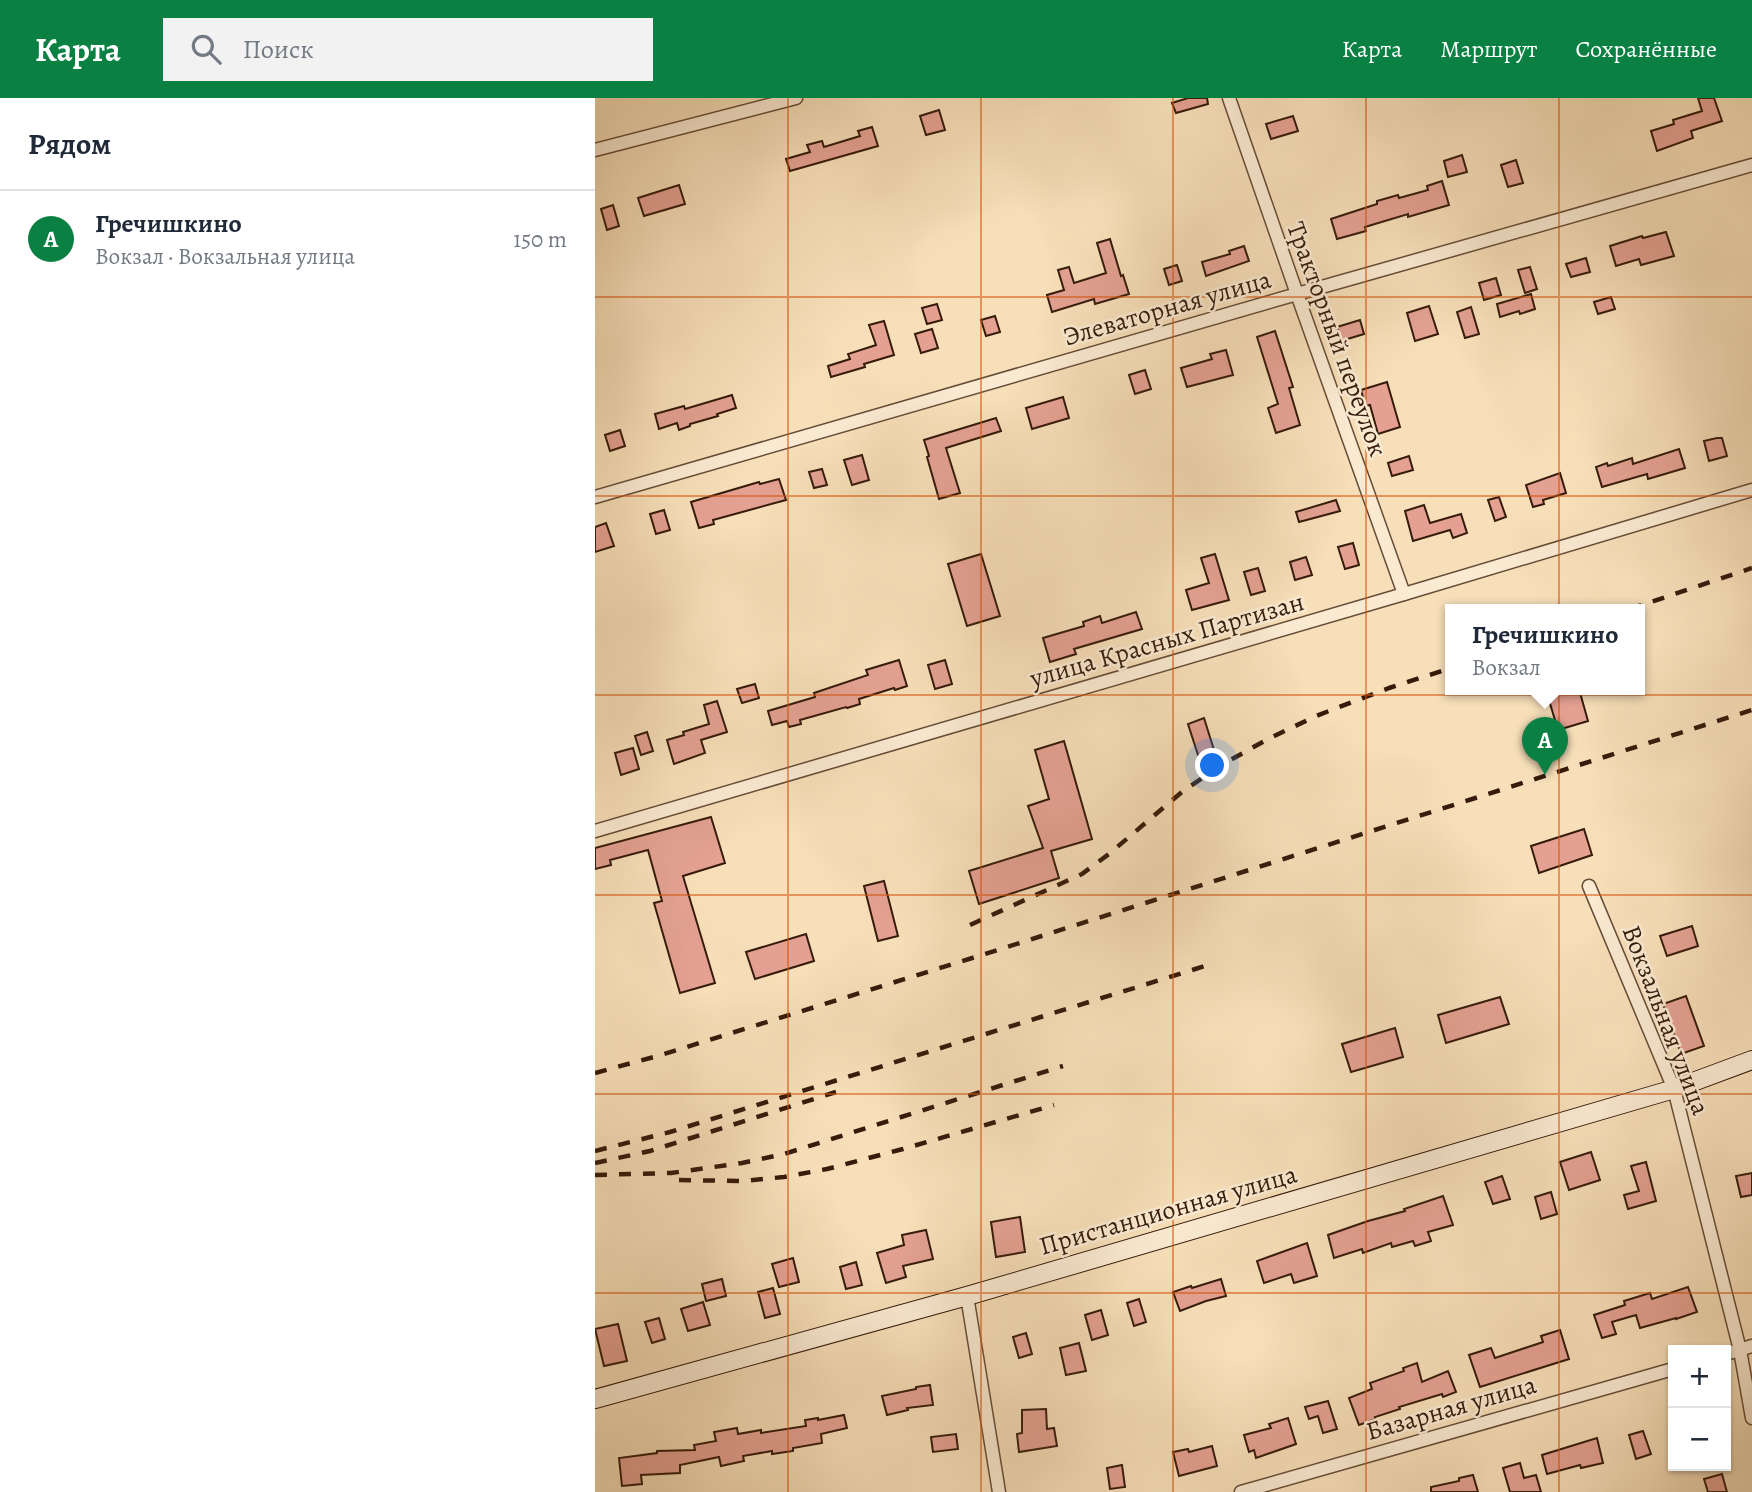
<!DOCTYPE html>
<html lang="ru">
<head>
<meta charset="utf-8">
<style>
	body { margin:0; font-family:Alegreya,serif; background:#f2f2f3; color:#1f2937 }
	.controls { position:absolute; right:21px; bottom:21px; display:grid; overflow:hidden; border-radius:0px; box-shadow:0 2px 5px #0004 }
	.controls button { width:63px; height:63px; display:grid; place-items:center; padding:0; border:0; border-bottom:2px solid #e0e1e3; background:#fff; color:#1f2937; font:35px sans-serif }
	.you { position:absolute; left:618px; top:668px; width:24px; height:24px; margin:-18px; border:5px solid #fff; border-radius:50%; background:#1a73e8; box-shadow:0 0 0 10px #1a73e833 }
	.badge { display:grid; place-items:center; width:46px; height:46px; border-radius:50%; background:#0b8043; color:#fff; font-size:23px; font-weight:700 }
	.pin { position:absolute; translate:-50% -58px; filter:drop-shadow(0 2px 4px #0008) }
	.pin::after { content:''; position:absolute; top:37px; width:24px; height:21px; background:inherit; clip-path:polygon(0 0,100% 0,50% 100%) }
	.popup { position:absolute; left:850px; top:506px; width:200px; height:91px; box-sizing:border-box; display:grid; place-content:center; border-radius:0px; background:#fff; filter:drop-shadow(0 2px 5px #0005); font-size:23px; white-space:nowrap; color:#747a83 }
	.popup b { font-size:26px; color:#1f2937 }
	.popup::after { content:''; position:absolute; left:50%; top:100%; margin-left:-14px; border:14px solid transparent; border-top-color:#fff }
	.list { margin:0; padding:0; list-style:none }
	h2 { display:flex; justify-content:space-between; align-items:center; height:91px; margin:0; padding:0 28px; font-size:30px }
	h2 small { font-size:23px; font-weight:400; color:#747a83 }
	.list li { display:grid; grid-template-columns:46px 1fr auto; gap:21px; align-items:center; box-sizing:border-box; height:98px; padding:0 28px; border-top:2px solid #e0e1e3 }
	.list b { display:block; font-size:26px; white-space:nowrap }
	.list p { margin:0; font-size:23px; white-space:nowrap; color:#747a83 }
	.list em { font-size:23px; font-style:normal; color:#747a83 }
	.icon { flex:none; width:38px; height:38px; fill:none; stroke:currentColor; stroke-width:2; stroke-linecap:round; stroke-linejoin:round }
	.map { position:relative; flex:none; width:1157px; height:1394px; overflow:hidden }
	header { display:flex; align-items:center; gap:42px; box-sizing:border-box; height:98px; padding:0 35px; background:#0b8043; color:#fff }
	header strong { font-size:33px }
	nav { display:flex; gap:38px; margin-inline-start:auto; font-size:24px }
	.search { width:490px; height:63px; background:#f2f2f3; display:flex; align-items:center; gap:18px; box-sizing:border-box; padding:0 24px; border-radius:0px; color:#747a83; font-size:26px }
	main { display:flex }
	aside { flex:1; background:#fff }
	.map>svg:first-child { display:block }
	.building { fill:#e4a192; stroke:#361b0b; stroke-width:2 }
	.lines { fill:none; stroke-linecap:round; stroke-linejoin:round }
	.street-casing { stroke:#664c36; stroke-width:15 }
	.secondary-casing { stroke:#361b0b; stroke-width:20 }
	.street { stroke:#faead2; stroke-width:12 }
	.secondary { stroke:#faead2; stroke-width:18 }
	.rail { stroke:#361b0b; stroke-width:4.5; stroke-dasharray:12 12; stroke-linecap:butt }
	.grid { fill:none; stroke:#d6530c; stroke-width:2; stroke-opacity:0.55 }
	.labels { text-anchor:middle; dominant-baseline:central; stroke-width:5; stroke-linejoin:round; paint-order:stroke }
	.street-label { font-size:26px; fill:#361b0b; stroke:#faead2 }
</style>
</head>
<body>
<header>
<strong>Карта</strong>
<div class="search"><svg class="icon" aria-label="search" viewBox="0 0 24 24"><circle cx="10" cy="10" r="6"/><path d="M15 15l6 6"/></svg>Поиск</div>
<nav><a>Карта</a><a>Маршрут</a><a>Сохранённые</a></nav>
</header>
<main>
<aside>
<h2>Рядом<small></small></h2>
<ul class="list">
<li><span class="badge">A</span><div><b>Гречишкино</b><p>Вокзал · Вокзальная улица</p></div><em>150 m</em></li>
</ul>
</aside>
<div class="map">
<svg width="1157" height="1394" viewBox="0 0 1157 1394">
	<rect width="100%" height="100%" fill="#f7dfb9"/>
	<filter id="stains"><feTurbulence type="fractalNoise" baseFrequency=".00286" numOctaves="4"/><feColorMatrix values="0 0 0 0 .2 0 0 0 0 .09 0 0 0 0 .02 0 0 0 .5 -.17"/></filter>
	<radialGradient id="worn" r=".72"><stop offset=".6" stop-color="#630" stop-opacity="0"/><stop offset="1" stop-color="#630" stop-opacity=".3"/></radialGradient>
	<!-- building -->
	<g class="building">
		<path d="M593 0H612L613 6 581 15 577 5Z"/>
		<path d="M1103 0H1119L1127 23 1096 33 1098 40 1062 53 1056 33 1079 26 1078 22 1107 13Z"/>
		<path d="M344 12 350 32 331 37 325 18Z"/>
		<path d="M698 18 703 33 676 41 671 26Z"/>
		<path d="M277 29 283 48 195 73 191 61 215 54 212 47 227 43 229 49 265 38 263 33Z"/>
		<path d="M867 57 872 74 853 79 849 63Z"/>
		<path d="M921 62 928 85 913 89 906 67Z"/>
		<path d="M847 83 854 107 813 119V116L770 129 771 133 742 141 736 121 782 106V103L803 97 804 100 833 92 832 88Z"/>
		<path d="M84 87 90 106 49 118 43 100Z"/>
		<path d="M18 107 24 128 12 132 6 111Z"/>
		<path d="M1071 134 1079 158 1046 167 1044 161 1021 168 1015 148 1047 138 1048 140Z"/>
		<path d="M515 141 526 178 528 177 534 196 500 206 499 201 457 214 452 197 469 192 463 172 474 169 479 185 511 175 502 145Z"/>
		<path d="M649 148 654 163 611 178 607 164 635 156 634 153Z"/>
		<path d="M991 160 995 174 976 179 971 166Z"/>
		<path d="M582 167 587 183 574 187 569 171Z"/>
		<path d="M935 169 942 191 930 195 923 172Z"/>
		<path d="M901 180 906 197 889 202 884 185Z"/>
		<path d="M936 196 940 211 925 216 924 213 905 219 902 206Z"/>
		<path d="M1016 199 1020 211 1003 216 999 204Z"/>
		<path d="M342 206 347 222 332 226 327 210Z"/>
		<path d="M834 208 843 236 820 243 812 215Z"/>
		<path d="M876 209 884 236 870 240 862 214Z"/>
		<path d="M400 218 405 234 391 238 386 222Z"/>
		<path d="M765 222 769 236 746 243 742 229Z"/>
		<path d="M289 223 299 257 269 266 270 269 236 279 233 268 255 261 253 256 281 247 274 227Z"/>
		<path d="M337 231 343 250 326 255 320 236Z"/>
		<path d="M680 233 698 289 694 290 705 327 681 335 673 310 683 306 662 239Z"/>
		<path d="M631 252 638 277 592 289 586 270 617 261 615 256Z"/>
		<path d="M550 272 556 291 540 296 534 277Z"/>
		<path d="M792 284 805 329 783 336 775 307 770 308 766 292Z"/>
		<path d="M137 297 141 310 122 316 123 318 95 326V328L84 332 82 325 64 331 60 316 89 308 90 311Z"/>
		<path d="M468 299 474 320 437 331 431 310Z"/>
		<path d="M401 320 406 333 351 350 365 395 344 401 332 359 334 358 329 342Z"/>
		<path d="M25 332 30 348 15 353 10 337Z"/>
		<path d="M1122 340H1127L1132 358 1114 363 1109 343Z"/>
		<path d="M1084 351 1090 370 1053 381 1052 376 1007 389 1001 369 1012 365 1013 368 1037 360 1038 366Z"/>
		<path d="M267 357 274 382 257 387 249 362Z"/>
		<path d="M814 358 818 372 797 378 793 365Z"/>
		<path d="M227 371 232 387 219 390 214 374Z"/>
		<path d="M965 375 971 395 948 402 949 406 938 409 931 387Z"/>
		<path d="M184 381 191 402 118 422 119 426 104 430 96 404 164 384 165 386Z"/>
		<path d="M904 399 911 419 900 423 893 402Z"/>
		<path d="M741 402 745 413 704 424 701 414Z"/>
		<path d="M829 407 835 425 866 416 872 435 858 440 855 432 818 443 810 413Z"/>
		<path d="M69 412 75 432 61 436 55 416Z"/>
		<path d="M11 425 19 448 0 454V429Z"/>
		<path d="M758 445 764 467 750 471 743 449Z"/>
		<path d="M386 456 405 518 372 528 353 466Z"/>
		<path d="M620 456 634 502 597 512 591 492 614 485 606 460Z"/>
		<path d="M711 459 717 477 700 482 695 464Z"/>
		<path d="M663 470 670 493 656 497 649 474Z"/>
		<path d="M541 514 547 531 479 551 481 556 455 564 448 540 489 528 488 524 505 518 507 525Z"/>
		<path d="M304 562 312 588 300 592 299 590 264 601 265 606 252 610 251 609 205 622 206 626 194 629 192 623 177 627 173 613 220 599 219 595 273 577 271 572Z"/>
		<path d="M350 562 357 586 340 591 333 567Z"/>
		<path d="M160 586 164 600 147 605 142 591Z"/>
		<path d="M984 591 993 623 963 632 953 599Z"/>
		<path d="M122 603 132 634 106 642 110 655 79 666 72 642 89 637 88 634 114 626 109 607Z"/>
		<path d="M609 620 619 652 603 657 593 626Z"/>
		<path d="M52 634 58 653 46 657 40 638Z"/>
		<path d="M469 643 497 741 456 753 464 780 384 806 374 773 448 750 433 708 454 701 440 652Z"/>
		<path d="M38 650 44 671 26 677 20 655Z"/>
		<path d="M116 719 130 765 88 778 120 885 85 895 59 805 67 803 53 752 15 762 16 767 0 771V750Z"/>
		<path d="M989 731 997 757 944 775 936 748Z"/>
		<path d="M289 783 303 838 283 843 269 788Z"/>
		<path d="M1097 828 1103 848 1072 858 1065 838Z"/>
		<path d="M211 836 219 863 160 881 151 854Z"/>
		<path d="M1091 898 1109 948 1086 956 1068 906Z"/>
		<path d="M905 899 914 926 851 945 843 917Z"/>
		<path d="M800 930 808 959 756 974 747 946Z"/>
		<path d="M996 1054 1005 1082 974 1092 965 1064Z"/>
		<path d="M1051 1064 1061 1103 1033 1111 1029 1097 1044 1093 1036 1068Z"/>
		<path d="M1157 1075V1097L1146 1099 1141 1078Z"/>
		<path d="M907 1078 915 1101 898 1106 890 1084Z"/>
		<path d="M956 1094 962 1116 946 1121 940 1099Z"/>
		<path d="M848 1098 858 1127 833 1134 836 1143 820 1148 818 1143 797 1149 796 1145 768 1155 767 1151 739 1160 733 1137 773 1123 810 1113 809 1111Z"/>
		<path d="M425 1119 430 1154 401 1159 396 1124Z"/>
		<path d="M331 1132 338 1161 308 1168 311 1179 291 1185 282 1155 309 1147 307 1137Z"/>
		<path d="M712 1145 722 1178 699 1185 696 1176 669 1185 662 1163Z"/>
		<path d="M198 1160 204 1184 184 1189 177 1166Z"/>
		<path d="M261 1164 267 1187 251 1191 245 1169Z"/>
		<path d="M127 1181 131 1198 111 1203 107 1186Z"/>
		<path d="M626 1181 631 1198 611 1203 585 1213 578 1194 596 1188 597 1190Z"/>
		<path d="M1093 1189 1102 1214 1081 1221V1220L1045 1230 1041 1217 1017 1224 1021 1236 1007 1240 999 1217 1030 1207 1029 1203 1055 1195 1057 1201Z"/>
		<path d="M178 1190 185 1216 170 1220 163 1194Z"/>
		<path d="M544 1201 551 1224 539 1228 532 1205Z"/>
		<path d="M108 1204 115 1227 93 1233 86 1211Z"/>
		<path d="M506 1212 513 1237 497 1242 490 1217Z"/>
		<path d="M64 1220 70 1241 57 1245 50 1224Z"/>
		<path d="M23 1226 32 1263 9 1268 0 1231Z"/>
		<path d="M965 1232 974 1261 885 1289 874 1257 896 1250 900 1260 948 1244 946 1238Z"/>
		<path d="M431 1235 437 1256 424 1260 418 1239Z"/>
		<path d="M484 1245 491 1273 471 1277 465 1250Z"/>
		<path d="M822 1265 827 1284 853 1273 861 1294 848 1299 847 1296 804 1309 805 1311 780 1319 781 1321 764 1327 754 1300 777 1291 775 1285 809 1273 808 1270Z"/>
		<path d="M335 1287 338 1307 312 1310 313 1312 292 1317 287 1298 321 1291V1289Z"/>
		<path d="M733 1303 742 1331 728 1335 723 1318 714 1321 710 1309Z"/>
		<path d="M451 1311 452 1331 459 1330 462 1348 424 1354 422 1336 427 1335V1312Z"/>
		<path d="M249 1317 252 1330 226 1336 227 1345 198 1350V1353L177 1356V1353L148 1358 149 1363 126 1368 124 1359 85 1367V1375L46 1377 47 1386 27 1388 24 1360 62 1355V1353L100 1352 99 1347 121 1343 119 1334 142 1330 143 1336 166 1332V1335L211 1328 210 1322 223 1320V1322Z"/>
		<path d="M693 1320 701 1346 661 1360 659 1352 654 1354 649 1337 676 1330 674 1326Z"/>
		<path d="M1048 1333 1056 1356 1041 1361 1034 1337Z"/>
		<path d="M361 1336 363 1351 338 1354 336 1339Z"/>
		<path d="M1002 1340 1008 1365 986 1370 985 1367 952 1376 947 1357Z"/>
		<path d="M617 1348 622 1368 584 1378 578 1354 593 1351 594 1354Z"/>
		<path d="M925 1365 929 1380 941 1377 946 1394H915L908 1370Z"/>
		<path d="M527 1367 530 1389 515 1391 512 1370Z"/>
		<path d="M1127 1376 1132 1394H1113L1109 1381Z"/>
		<path d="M878 1377 883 1394H836V1389L864 1383V1380Z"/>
	</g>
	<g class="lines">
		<defs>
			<g id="street">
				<path d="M634 0 702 196 809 496"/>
				<path d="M0 52 201 0"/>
				<path d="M0 399 702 196 1157 67"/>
				<path d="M0 733 809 496 1157 392"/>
				<path d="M994 788 1079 991 1145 1252 1157 1320"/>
				<path d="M372 1198 404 1394"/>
				<path d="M1131 1256 1157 1248"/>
				<path d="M646 1394 1078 1271"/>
			</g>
			<path id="secondary" d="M0 1301 372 1198 1079 991 1157 962"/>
		</defs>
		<!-- street casing -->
		<use href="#street" class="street-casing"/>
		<!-- secondary casing -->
		<use href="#secondary" class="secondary-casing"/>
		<!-- street -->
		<use href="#street" class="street"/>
		<!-- secondary -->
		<use href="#secondary" class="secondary"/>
		<!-- rail -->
		<g class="rail">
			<path d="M1035 511 1157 470"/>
			<path d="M375 827 487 776 514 756 588 693 630 665 673 641 721 618 794 590 856 570"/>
			<path d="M0 975 66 957 390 856 1157 612"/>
			<path d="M0 1053 75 1034 610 868"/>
			<path d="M0 1065 55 1053 241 994"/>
			<path d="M0 1077 76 1075 147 1065 189 1056 468 968"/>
			<path d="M84 1082 147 1083 189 1079 232 1071 308 1051 459 1007"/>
		</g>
	</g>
	<!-- grid -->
	<path class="grid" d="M193 0V1394M386 0V1394M578 0V1394M771 0V1394M964 0V1394M0 199H1157M0 398H1157M0 597H1157M0 797H1157M0 996H1157M0 1195H1157"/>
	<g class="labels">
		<!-- street labels -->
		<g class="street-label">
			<text transform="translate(572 210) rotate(-16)">Элеваторная улица</text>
			<text transform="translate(742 241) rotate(70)">Тракторный переулок</text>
			<text transform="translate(572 542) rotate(-16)">улица Красных Партизан</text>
			<text transform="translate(1071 922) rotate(69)">Вокзальная улица</text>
			<text transform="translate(573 1112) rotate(-16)">Пристанционная улица</text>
			<text transform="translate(856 1310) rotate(-16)">Базарная улица</text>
		</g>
	</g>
	<rect width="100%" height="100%" filter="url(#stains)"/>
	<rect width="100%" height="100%" fill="url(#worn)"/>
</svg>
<div class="controls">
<button>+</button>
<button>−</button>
</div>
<div class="you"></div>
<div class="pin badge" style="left:950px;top:677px">A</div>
<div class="popup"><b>Гречишкино</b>Вокзал</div>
</div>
</main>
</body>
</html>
